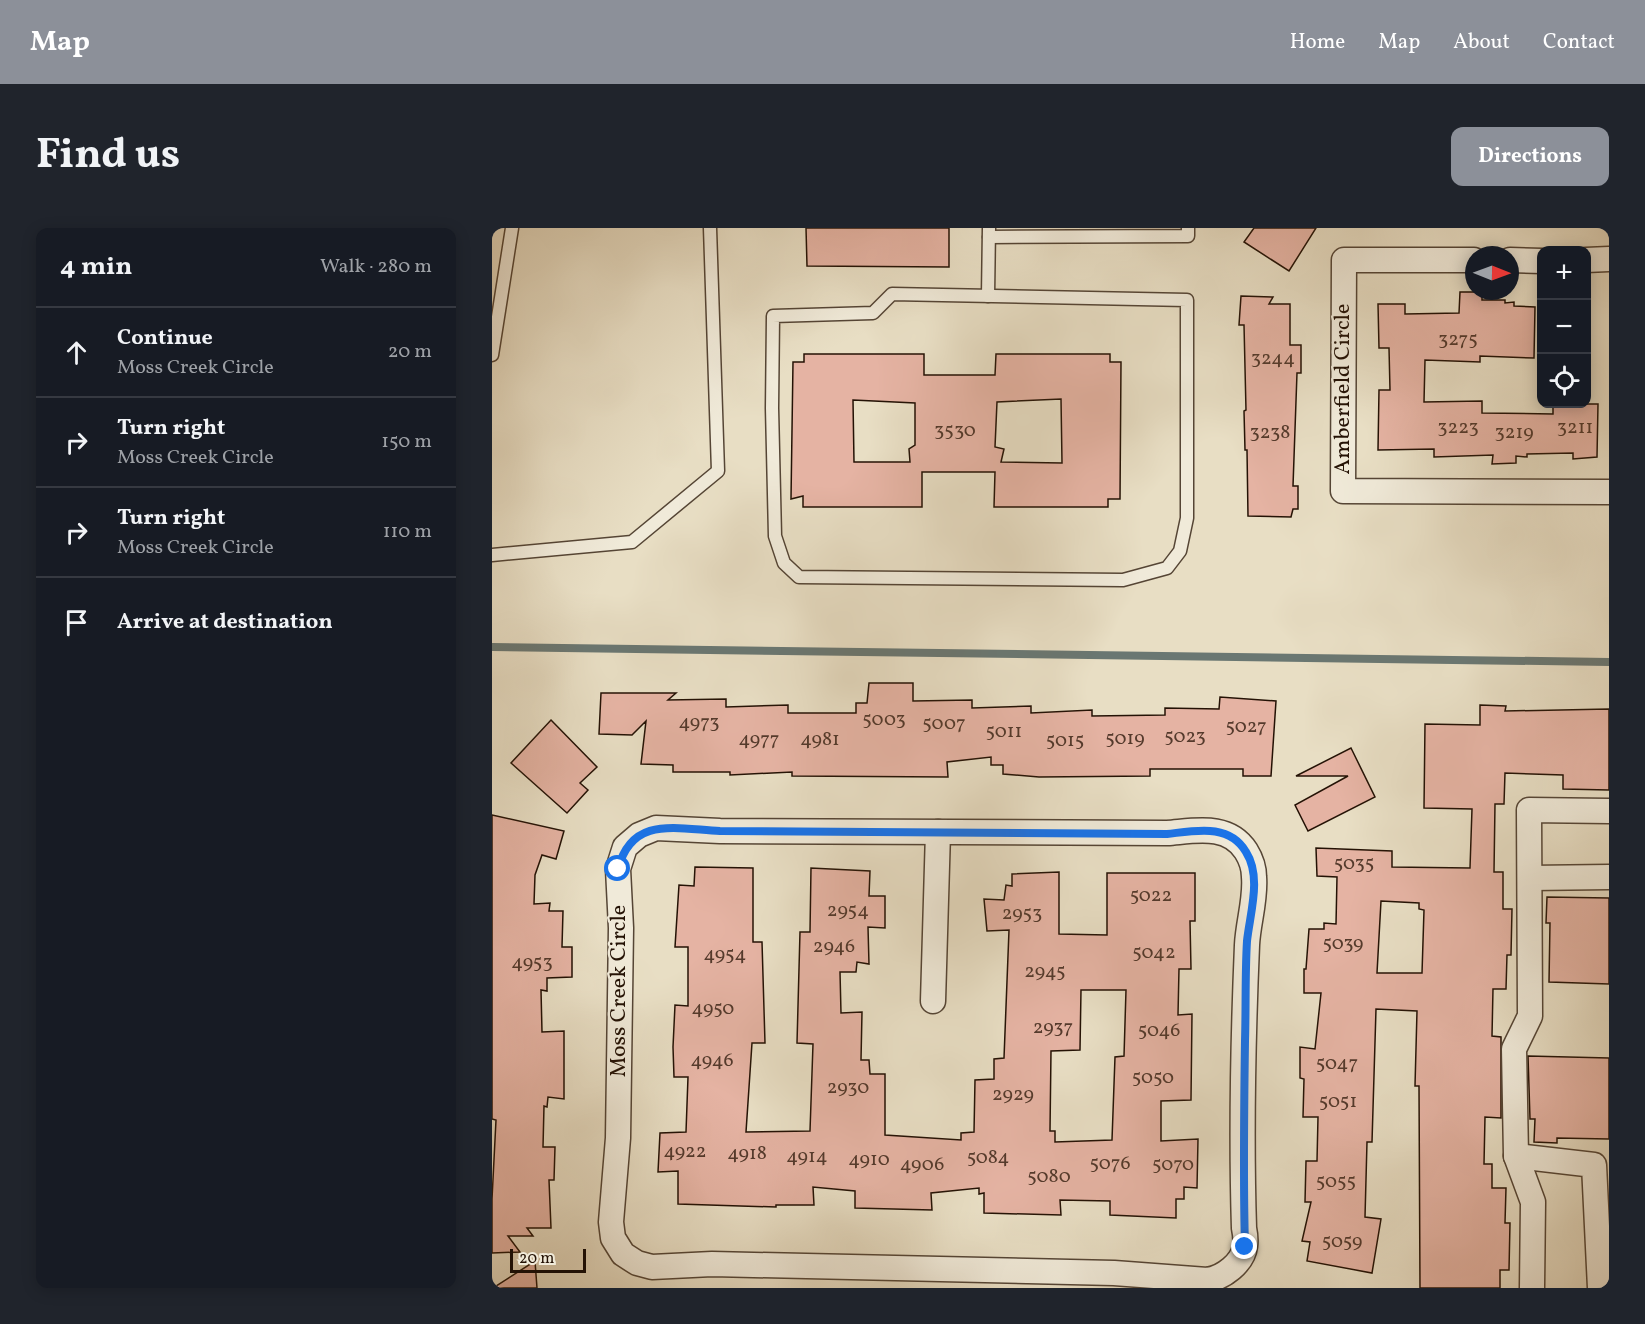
<!DOCTYPE html>
<html lang="en">
<head>
<meta charset="utf-8">
<style>
	body { margin:0; font-family:Vollkorn,serif; background:#20242c; color:#f1f3f6 }
	.controls { position:absolute; right:18px; top:18px; display:grid; overflow:hidden; border-radius:12px; box-shadow:0 3px 15px #0003 }
	.controls button { width:54px; height:54px; display:grid; place-items:center; padding:0; border:0; border-bottom:2px solid #363941; background:#171b24; color:#f1f3f6; font:30px sans-serif }
	.compass { position:absolute; left:973px; top:18px; width:54px; height:54px; border-radius:50%; background:#171b24; box-shadow:0 3px 15px #0003; rotate:91deg }
	.scale { position:absolute; left:18px; bottom:15px; width:76px; box-sizing:border-box; padding-left:6px; border:3px solid #241205; border-top:0; font-size:16px; line-height:21px; white-space:nowrap; color:#241205; -webkit-text-stroke:4px #f0ead9; paint-order:stroke }
	.stop { position:absolute; width:18px; height:18px; margin:-14px; border:4px solid #1a73e8; border-radius:50%; background:#fff }
	.stop.end { background:#1a73e8; border-color:#fff; box-shadow:0 2px 6px #0008 }
	.list { margin:0; padding:0; list-style:none }
	h2 { display:flex; justify-content:space-between; align-items:center; height:78px; margin:0; padding:0 24px; font-size:26px }
	h2 small { font-size:20px; font-weight:400; color:#9ea1a6 }
	.list li { display:grid; grid-template-columns:39px 1fr auto; gap:18px; align-items:center; box-sizing:border-box; height:90px; padding:0 24px; border-top:2px solid #363941 }
	.list b { display:block; font-size:22px; white-space:nowrap }
	.list p { margin:0; font-size:20px; white-space:nowrap; color:#9ea1a6 }
	.list em { font-size:20px; font-style:normal; color:#9ea1a6 }
	.icon { flex:none; width:33px; height:33px; fill:none; stroke:currentColor; stroke-width:2; stroke-linecap:round; stroke-linejoin:round }
	.map { position:relative; flex:none; width:1117px; height:1060px; overflow:hidden; border-radius:12px }
	header { display:flex; align-items:center; gap:36px; box-sizing:border-box; height:84px; padding:0 30px; background:#8c9099; color:#fff }
	header strong { font-size:28px }
	nav { display:flex; gap:33px; margin-inline-start:auto; font-size:21px }
	.intro { display:flex; align-items:center; justify-content:space-between; box-sizing:border-box; height:144px; padding:0 36px }
	h1 { margin:0; font-size:42px }
	.button { padding:15px 27px; border-radius:12px; background:#8c9099; color:#fff; font-size:21px; font-weight:700 }
	main { display:flex; gap:36px; padding:0 36px }
	aside { flex:1; background:#171b24; border-radius:12px; box-shadow:0 3px 15px #0003 }
	.map>svg:first-child { display:block }
	.lines { fill:none; stroke-linecap:round; stroke-linejoin:round }
	.stream { stroke:#6a7772; stroke-width:8 }
	.building { fill:#e5b3a3; stroke:#241205; stroke-width:1.5; fill-rule:evenodd }
	.lane-casing { stroke:#554535; stroke-width:15 }
	.street-casing { stroke:#554535; stroke-width:27 }
	.lane { stroke:#f0ead9; stroke-width:12 }
	.street { stroke:#f0ead9; stroke-width:24 }
	.route { stroke:#1a73e8; stroke-width:8 }
	.labels { text-anchor:middle; dominant-baseline:central; stroke-width:4.5; stroke-linejoin:round; paint-order:stroke }
	.number-label { font-size:20px; fill:#543a2c }
	.street-label { font-size:22px; fill:#241205; stroke:#f0ead9 }
</style>
</head>
<body>
<header>
<strong>Map</strong>
<nav><a>Home</a><a>Map</a><a>About</a><a>Contact</a></nav>
</header>
<div class="intro"><h1>Find us</h1><a class="button">Directions</a></div>
<main>
<aside>
<h2>4 min<small>Walk · 280 m</small></h2>
<ul class="list">
<li><svg class="icon" aria-label="ahead" viewBox="0 0 24 24"><path d="M12 20V5M6 11l6-6 6 6"/></svg><div><b>Continue</b><p>Moss Creek Circle</p></div><em>20 m</em></li>
<li><svg class="icon" aria-label="right" viewBox="0 0 24 24"><path d="M7 20v-9h11M14 6l5 5-5 5"/></svg><div><b>Turn right</b><p>Moss Creek Circle</p></div><em>150 m</em></li>
<li><svg class="icon" aria-label="right" viewBox="0 0 24 24"><path d="M7 20v-9h11M14 6l5 5-5 5"/></svg><div><b>Turn right</b><p>Moss Creek Circle</p></div><em>110 m</em></li>
<li><svg class="icon" aria-label="arrive" viewBox="0 0 24 24"><path d="M6 21V4h12l-3 4 3 4H6"/></svg><div><b>Arrive at destination</b></div></li>
</ul>
</aside>
<div class="map">
<svg width="1117" height="1060" viewBox="0 0 1117 1060">
	<rect width="100%" height="100%" fill="#e8dec4"/>
	<filter id="stains"><feTurbulence type="fractalNoise" baseFrequency=".00333" numOctaves="4"/><feColorMatrix values="0 0 0 0 .2 0 0 0 0 .09 0 0 0 0 .02 0 0 0 .5 -.17"/></filter>
	<radialGradient id="worn" r=".72"><stop offset=".6" stop-color="#630" stop-opacity="0"/><stop offset="1" stop-color="#630" stop-opacity=".3"/></radialGradient>
	<g class="lines">
		<!-- stream -->
		<path class="stream" d="M0 419 1117 434"/>
	</g>
	<!-- building -->
	<g class="building">
		<path d="M314 0H457V39L315 38Z"/>
		<path d="M762 0H824L797 43 752 14Z"/>
		<path d="M968 64H990V72H1013V75L1022 74V78L1043 79 1042 130 988 128V134L933 132 932 174 990 173V185L1061 186V176H1106L1105 229 1081 231V225L1035 226V229L1024 228V235L1000 236 1001 227 942 229V221L886 222 887 162H898L897 120H887L886 76H913V86L967 85Z"/>
		<path d="M749 68 781 69 777 76H798V117H809V145H805L801 258H806V281H801L799 289 756 288 755 222H753L752 183 754 182 752 97H747Z"/>
		<path d="M312 126H432V147H503L504 126H618V134H629L628 271H616V279H502L503 244H430V279H311V268L299 271 301 134H312ZM569 171 570 235 509 234 512 221 503 219 505 174ZM361 172 423 175V217L417 221 418 234H362Z"/>
		<path d="M377 455H421V473L480 472V480L539 478V485L600 482V488L673 487V480L727 481 728 469 784 473 779 548H751V541H658V548L547 549 511 546V537H499V529L455 534 456 549 300 548V544L238 547V544H181V537L149 536 154 493 140 507 107 506 109 465H184L176 472 234 471V479L296 477V485H364V475H375Z"/>
		<path d="M988 477 1014 478 1013 483 1117 481V562L1071 561V547L1013 545 1012 576H1003L1002 644H1011V681H1020L1019 727H1015L1014 761H1001L1000 808 1009 809V890L993 889 992 936H1000V960H1014L1013 995H1018L1017 1042H1008V1060H928L927 858H923L925 783 884 781 880 914H875L873 989 889 991 880 1045 815 1033 818 1014 810 1013 819 974H813L814 933H825L826 889H811L812 851 808 850V819L823 821 829 765H812V741H814L817 701H832V695L844 696 845 649 825 648 824 620 900 623V639L978 640 980 581 932 580 933 496 988 497ZM889 673 927 675V681L932 682 930 745H885Z"/>
		<path d="M59 492 105 539 88 555 96 562 75 585 19 535Z"/>
		<path d="M859 520 883 569 816 603 803 577 856 548H804Z"/>
		<path d="M0 587 72 603 64 631 50 627 43 647 42 676 58 675 57 683H71L70 719H80V749L55 750V763L49 762 50 804 72 803V871L56 869 55 879 52 878 51 919H63L62 952H57L59 1000H35L41 1008H16L28 1024 0 1025V971L4 892 0 891Z"/>
		<path d="M203 639 261 640V714H270L273 815H260L254 904 318 903 321 816 305 815 308 704H318L319 640 378 643 377 668H393V700L376 699 377 736 365 734 364 744H348L349 785 370 784 369 832H377L378 846H393V907L469 912V905L482 904 483 852 502 851V831L512 830 517 702 495 703 492 671 512 672 514 657 520 658V646L567 644V706L615 707V645H703V693H698L699 741H687L686 787 700 786 699 872 669 873V913L706 911 705 960 692 959V971H684V990L618 987V973L568 972 569 987 492 985V965L487 966V960L439 965 440 982 363 980V963L321 959 322 977H284V979L186 976V943L166 944 168 905 194 904 196 849H182L181 819 183 777 196 778V719H183L187 657 202 658ZM589 762H634L632 828 623 829 620 912 563 914V903H558L559 823 588 822Z"/>
		<path d="M1055 669 1117 670V756L1057 754 1058 695H1054Z"/>
		<path d="M1036 828 1117 830V911L1065 910V915L1042 914 1043 891H1038Z"/>
		<path d="M43 1033 45 1060H1Z"/>
	</g>
	<g class="lines">
		<defs>
			<g id="lane">
				<path d="M497 9 696 8V0"/>
				<path d="M400 66 695 72V290L688 323 675 340 631 352 307 349 292 335 283 308 280 180 281 88 381 85Z"/>
				<path d="M496 68 497 0"/>
				<path d="M0 127 20 0"/>
				<path d="M0 327 140 314 226 243 218 0"/>
			</g>
			<g id="street">
				<path d="M982 32H852L851 263 1117 264"/>
				<path d="M1018 32 1050 33"/>
				<path d="M1094 32 1117 31"/>
				<path d="M164 600 228 603 675 605C703 603 736 595 754 623 759 631 762 639 762 649 764 671 756 695 755 717 751 811 749 906 752 1000 753 1005 754 1012 753 1018 751 1035 731 1050 715 1052L622 1045 220 1036 160 1039 145 1035 131 1026 121 1010 119 994 126 910 129 700 126 641 133 619 147 607Z"/>
				<path d="M1038 650 1117 649"/>
				<path d="M441 773 446 604"/>
				<path d="M1024 928 1102 937 1108 1060"/>
				<path d="M1040 1060 1041 974 1024 928 1022 821 1038 788 1037 582 1117 583"/>
			</g>
		</defs>
		<!-- lane casing -->
		<use href="#lane" class="lane-casing"/>
		<!-- street casing -->
		<use href="#street" class="street-casing"/>
		<!-- lane -->
		<use href="#lane" class="lane"/>
		<!-- street -->
		<use href="#street" class="street"/>
	</g>
	<g class="lines">
		<!-- route -->
		<path class="route" d="M126 641C140 587 185 601 228 603L675 606C703 603 737 595 754 624 770 649 758 685 755 713 753 746 754 780 753 813 752 882 751 950 753 1019"/>
	</g>
	<g class="labels">
		<!-- number labels -->
		<g class="number-label">
			<text x="966" y="112">3275</text>
			<text x="781" y="131">3244</text>
			<text x="966" y="200">3223</text>
			<text x="1083" y="200">3211</text>
			<text x="463" y="203">3530</text>
			<text x="778" y="205">3238</text>
			<text x="1022" y="205">3219</text>
			<text x="392" y="492">5003</text>
			<text x="207" y="495">4973</text>
			<text x="452" y="496">5007</text>
			<text x="754" y="499">5027</text>
			<text x="512" y="504">5011</text>
			<text x="693" y="509">5023</text>
			<text x="633" y="511">5019</text>
			<text x="267" y="512">4977</text>
			<text x="328" y="512">4981</text>
			<text x="573" y="513">5015</text>
			<text x="862" y="636">5035</text>
			<text x="659" y="668">5022</text>
			<text x="356" y="683">2954</text>
			<text x="530" y="686">2953</text>
			<text x="851" y="716">5039</text>
			<text x="342" y="719">2946</text>
			<text x="662" y="725">5042</text>
			<text x="233" y="727">4954</text>
			<text x="40" y="735">4953</text>
			<text x="553" y="744">2945</text>
			<text x="221" y="781">4950</text>
			<text x="561" y="800">2937</text>
			<text x="667" y="803">5046</text>
			<text x="220" y="833">4946</text>
			<text x="845" y="836">5047</text>
			<text x="661" y="850">5050</text>
			<text x="356" y="860">2930</text>
			<text x="521" y="867">2929</text>
			<text x="846" y="874">5051</text>
			<text x="193" y="924">4922</text>
			<text x="255" y="926">4918</text>
			<text x="315" y="929">4914</text>
			<text x="496" y="930">5084</text>
			<text x="377" y="932">4910</text>
			<text x="618" y="936">5076</text>
			<text x="430" y="937">4906</text>
			<text x="681" y="937">5070</text>
			<text x="557" y="949">5080</text>
			<text x="844" y="954">5055</text>
			<text x="850" y="1014">5059</text>
		</g>
		<!-- street labels -->
		<g class="street-label">
			<text transform="translate(851 161) rotate(-90)">Amberfield Circle</text>
			<text transform="translate(127 763) rotate(-90)">Moss Creek Circle</text>
		</g>
	</g>
	<rect width="100%" height="100%" filter="url(#stains)"/>
	<rect width="100%" height="100%" fill="url(#worn)"/>
</svg>
<div class="controls">
<button>+</button>
<button>−</button>
<button><svg class="icon" aria-label="locate" viewBox="0 0 24 24"><circle cx="12" cy="12" r="6"/><path d="M12 2v4M12 18v4M2 12h4M18 12h4"/></svg></button>
</div>
<svg class="compass" viewBox="-18 -18 36 36"><path d="M0-13l5 13h-10z" fill="#e53935"/><path d="M0 13l5-13h-10z" fill="#9ea1a6"/></svg>
<div class="scale">20 m</div>
<div class="stop" style="left:126px;top:641px"></div>
<div class="stop end" style="left:753px;top:1019px"></div>
</div>
</main>
</body>
</html>
